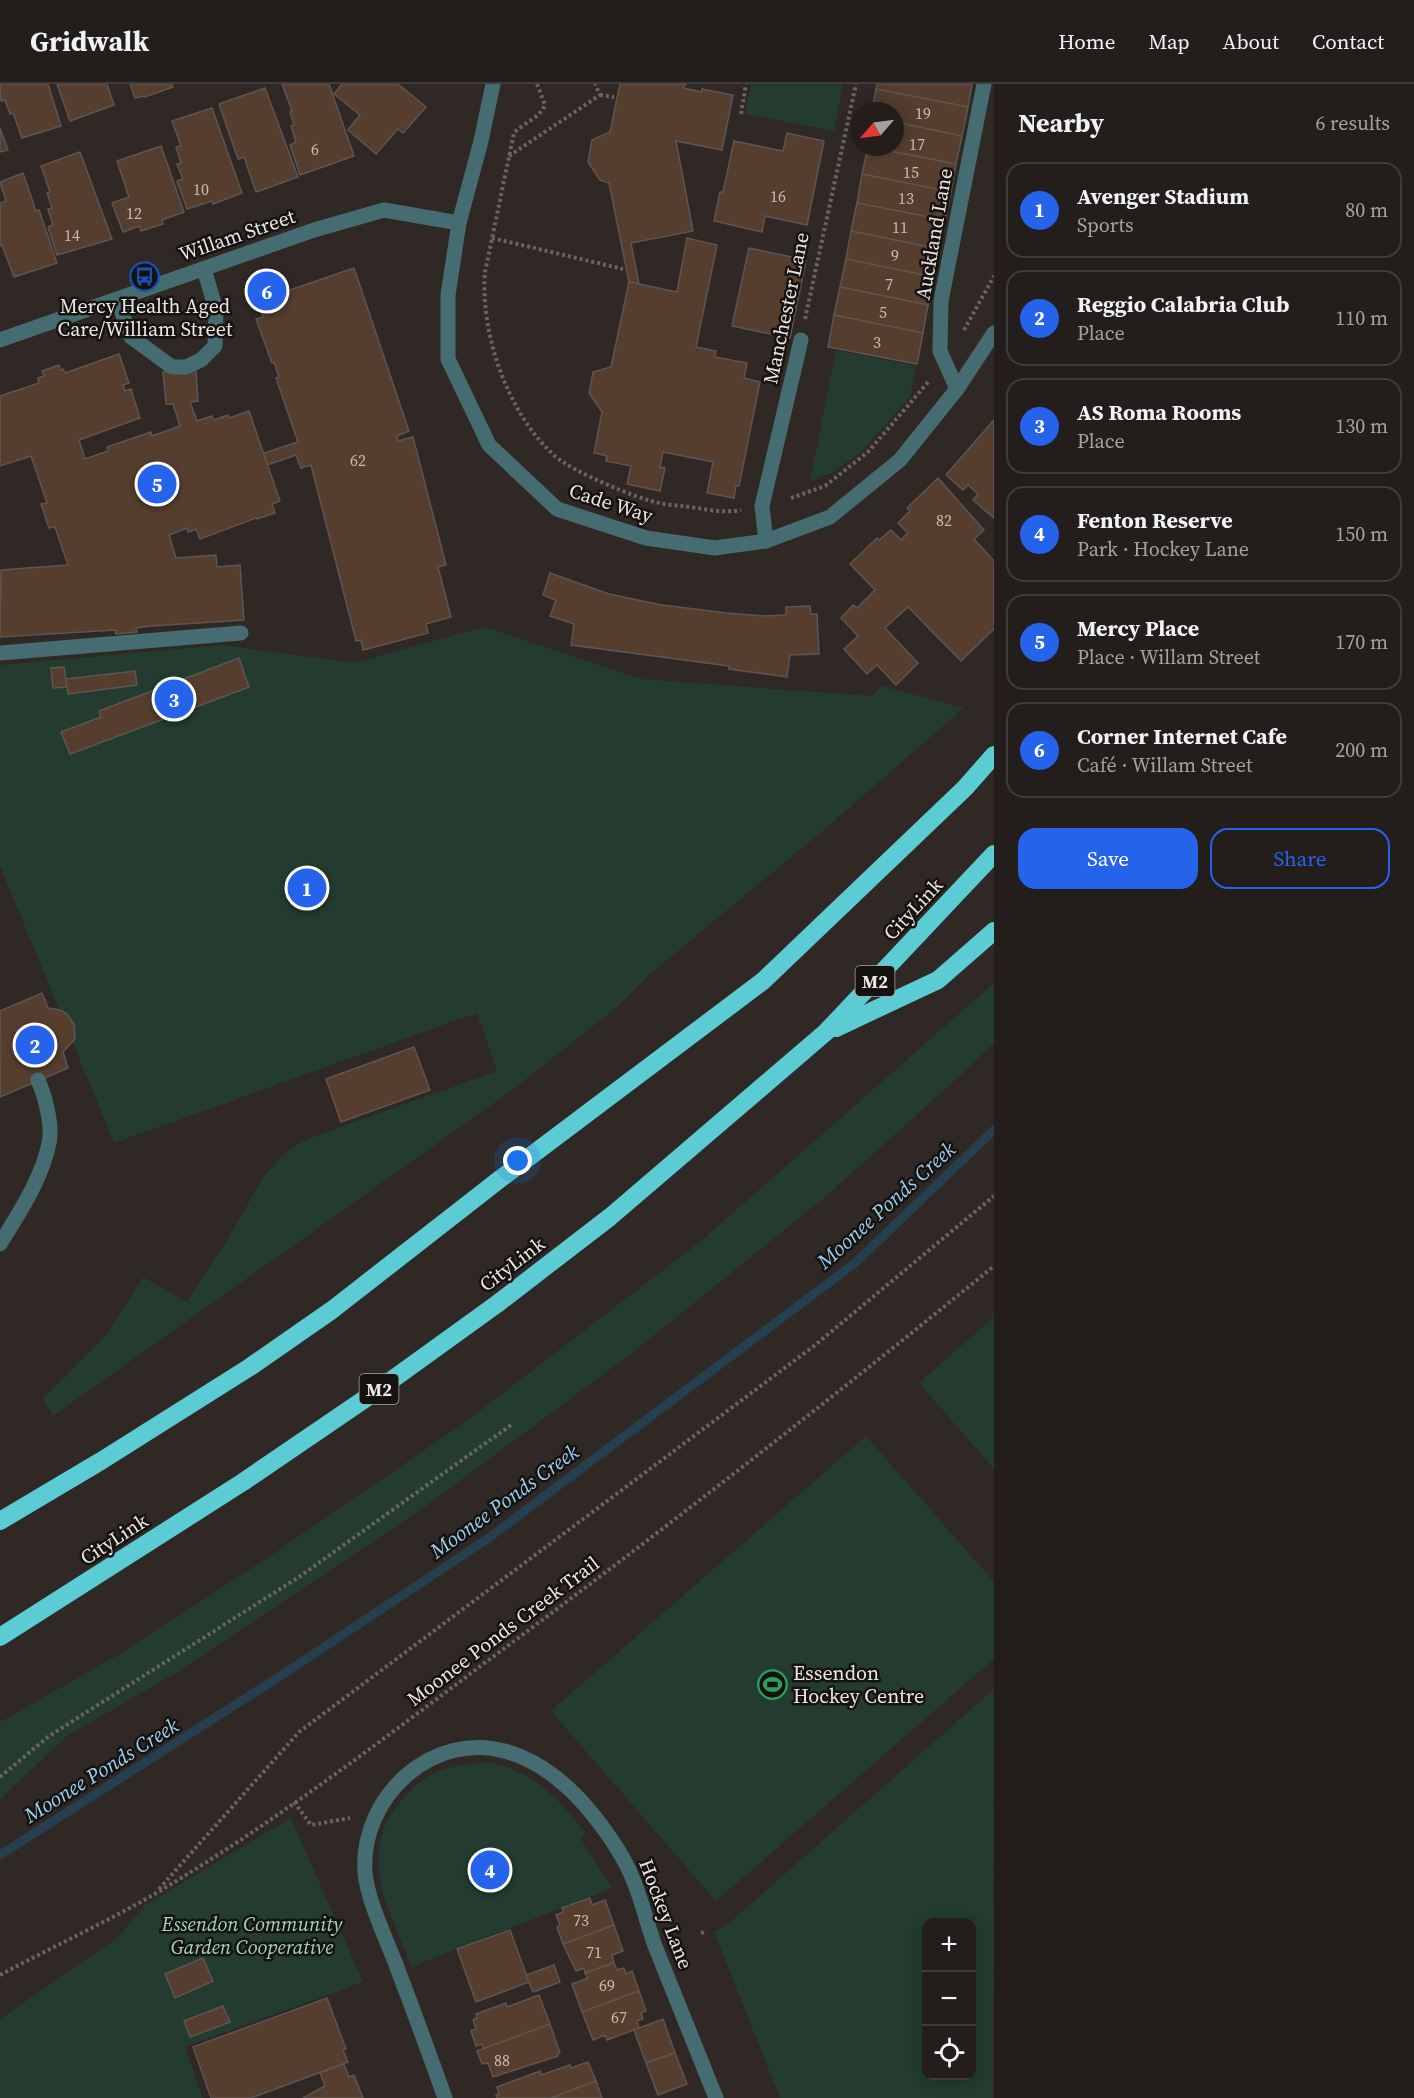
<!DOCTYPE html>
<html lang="en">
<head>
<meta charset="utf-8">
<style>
	body { margin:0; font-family:"Source Serif 4",serif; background:#2b2725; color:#f1f3f6 }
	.controls { position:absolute; right:18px; bottom:18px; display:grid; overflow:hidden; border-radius:12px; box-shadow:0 3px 15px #0003 }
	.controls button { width:54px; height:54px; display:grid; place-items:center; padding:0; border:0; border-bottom:2px solid #403c3b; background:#231e1c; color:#f1f3f6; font:30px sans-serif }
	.compass { position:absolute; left:850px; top:18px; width:54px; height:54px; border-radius:50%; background:#231e1c; box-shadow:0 3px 15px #0003; rotate:242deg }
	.you { position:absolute; left:518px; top:1077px; width:21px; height:21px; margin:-15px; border:4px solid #fff; border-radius:50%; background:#1a73e8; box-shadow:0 0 0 9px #1a73e833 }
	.badge { display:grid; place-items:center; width:39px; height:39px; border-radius:50%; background:#2563eb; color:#fff; font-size:20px; font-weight:700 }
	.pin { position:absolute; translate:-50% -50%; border:3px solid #fff; box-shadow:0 2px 6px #0006 }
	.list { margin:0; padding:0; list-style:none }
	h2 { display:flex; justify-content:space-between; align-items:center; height:78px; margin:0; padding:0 24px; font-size:26px }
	h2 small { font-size:20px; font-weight:400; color:#a3a2a3 }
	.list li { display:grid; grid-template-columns:39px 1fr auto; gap:18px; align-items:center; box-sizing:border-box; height:96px; margin:0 12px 12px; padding:0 12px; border:2px solid #403c3b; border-radius:18px }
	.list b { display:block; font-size:22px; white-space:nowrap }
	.list p { margin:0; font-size:20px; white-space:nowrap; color:#a3a2a3 }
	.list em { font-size:20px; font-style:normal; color:#a3a2a3 }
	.actions { display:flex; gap:12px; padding:18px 24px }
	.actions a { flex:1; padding:14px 0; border:2px solid #2563eb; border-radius:18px; text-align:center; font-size:21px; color:#2563eb }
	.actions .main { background:#2563eb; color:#fff }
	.icon { flex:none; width:33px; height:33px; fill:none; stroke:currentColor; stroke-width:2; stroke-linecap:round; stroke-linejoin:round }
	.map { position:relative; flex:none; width:994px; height:2014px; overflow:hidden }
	header { display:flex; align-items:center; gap:36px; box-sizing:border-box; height:84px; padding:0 30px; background:#231e1c; border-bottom:2px solid #403c3b }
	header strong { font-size:28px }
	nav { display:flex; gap:33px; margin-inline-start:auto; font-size:21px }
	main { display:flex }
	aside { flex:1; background:#231e1c }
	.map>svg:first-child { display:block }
	.green { fill:#233c2f; fill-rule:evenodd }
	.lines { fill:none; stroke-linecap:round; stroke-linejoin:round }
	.stream { stroke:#263f4f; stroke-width:9 }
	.building { fill:#553e2e; stroke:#5d5551; stroke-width:1.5 }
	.path { stroke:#6a6461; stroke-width:4; stroke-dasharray:3 3; stroke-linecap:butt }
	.service { stroke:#456d71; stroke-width:15 }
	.minor { stroke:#456d71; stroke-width:15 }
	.motorway { stroke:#5bcbd4; stroke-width:18 }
	.labels { text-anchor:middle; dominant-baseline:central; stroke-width:5; stroke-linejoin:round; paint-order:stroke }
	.number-label { font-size:16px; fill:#c6bcb6 }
	.shield { fill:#151210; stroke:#aba6a4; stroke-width:1.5 }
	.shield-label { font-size:18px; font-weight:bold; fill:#ebe6e4 }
	.street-label { font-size:20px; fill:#ebe6e4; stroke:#151210 }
	.poi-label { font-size:20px; fill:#ebe6e4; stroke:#151210 }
	.park-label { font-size:20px; font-style:italic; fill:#9fd7b9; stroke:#151210 }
	.water-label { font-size:21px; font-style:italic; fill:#9cd1f2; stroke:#151210 }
</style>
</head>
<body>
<header>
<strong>Gridwalk</strong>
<nav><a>Home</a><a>Map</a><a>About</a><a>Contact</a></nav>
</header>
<main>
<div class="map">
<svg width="994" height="2014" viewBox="0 0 994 2014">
	<rect width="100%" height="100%" fill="#2f2825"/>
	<!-- green -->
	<g class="green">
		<path d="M751 0H843L834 47 745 30Z"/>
		<path d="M836 266 916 282 910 313 861 368 833 388 810 397Z"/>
		<path d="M484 543 641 595 872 612 882 602 964 624 819 750 649 891 617 923 511 1007 53 1332 43 1315 107 1250 143 1193 187 1218 225 1159 265 1091 283 1071 301 1058 324 1049 497 987 477 929 114 1059 0 782V581L224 561 354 579Z"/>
		<path d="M994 899V959L960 992 824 1114 632 1269 419 1427 179 1587 67 1652 0 1715V1638L123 1568 270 1472 464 1339 701 1157Z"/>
		<path d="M994 1233V1385L919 1299Z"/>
		<path d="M866 1352 994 1498V1575L716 1817 551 1627Z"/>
		<path d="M994 1605 993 2014H780L714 1848 728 1840ZM926 1838H972V1992H926Z"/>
		<path d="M488 1678C535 1687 557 1714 586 1749L581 1755 612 1804 411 1883C401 1856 388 1829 381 1801 378 1786 377 1761 383 1746 393 1723 415 1696 439 1687 455 1681 471 1680 488 1678Z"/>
		<path d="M291 1734 363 1898 185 1963 203 2014H0V1935L117 1854 145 1821Z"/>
	</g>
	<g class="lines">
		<!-- stream -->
		<path class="stream" d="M0 1771 285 1589 490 1453 855 1179 994 1046"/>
	</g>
	<!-- building -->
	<g class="building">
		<path d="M0 0H48L61 42 22 54 13 29 10 30 5 16 1 17Z"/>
		<path d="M57 0H107L114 21 70 37Z"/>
		<path d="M130 0H172L173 3 145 13 144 12 135 14Z"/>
		<path d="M282 0H329L354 72 300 91 290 61 296 58 291 42 294 41 290 28 292 27Z"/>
		<path d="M342 0H398L426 23 403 49 398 45 376 70 348 46 360 31 334 10Z"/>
		<path d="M620 0H686L683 4 702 8V5L733 11 722 66 676 57 693 147 631 159 639 200 629 198 609 99 600 96 588 78 592 56 610 48Z"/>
		<path d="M877 0H972L968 23 876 5Z"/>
		<path d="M265 4 298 93 256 108 244 73 238 75 219 20Z"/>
		<path d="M876 5 968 23 962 52 895 38V27H872Z"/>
		<path d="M212 24 242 109 213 120 212 117 187 125 177 97 183 95 177 80 181 79 176 63 181 62 172 37Z"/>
		<path d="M895 38 962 52 956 80 871 63H895Z"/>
		<path d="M0 44 8 66 0 68Z"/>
		<path d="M787 49 824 57 807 141 765 132 762 148 714 137 720 108H723L734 57 783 67Z"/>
		<path d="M161 62 184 128 162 136 163 140 141 147 140 142 123 148 112 119 129 113 117 77Z"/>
		<path d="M868 63 956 80 951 108 862 90Z"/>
		<path d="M80 68 112 155 57 171 48 143 53 141 48 125 52 124 47 109 50 108 41 82Z"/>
		<path d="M23 89 36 127 39 126 57 179 14 193 2 161 0 162V119L6 117 0 98Z"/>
		<path d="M862 90 951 108 945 136 857 119Z"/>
		<path d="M857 119 945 136 939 165 851 147Z"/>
		<path d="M851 147 939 165 934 193 846 175Z"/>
		<path d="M687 154 717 161 696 263 716 267 715 273 747 279 744 294 760 298 739 402H736L734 414 707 409 713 378 663 368 660 383 665 384 660 407 627 400 631 382 606 377 607 372 594 369 602 328 589 309 593 288 611 283 629 198 677 208Z"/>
		<path d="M749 164 806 176 790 254 732 242Z"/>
		<path d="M846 175 934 193 928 221 840 203Z"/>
		<path d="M354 184 409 347 397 352 398 357 413 353 446 481 438 483 451 533 426 540 428 549 363 566 361 556 356 557 311 381 301 384 296 371 267 381 264 369 298 358 276 294 279 293 274 278 272 279 256 235 263 233 258 217Z"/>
		<path d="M840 203 928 221 923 249 834 231Z"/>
		<path d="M834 231 923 249 917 280 828 263Z"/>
		<path d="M119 270 129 299 123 301 125 307 131 305 140 334 79 356 85 375 108 367 107 363 151 348 152 352 180 342 173 320H166L163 288 196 286 198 317 190 318 197 337 212 332 214 336 228 331 229 334 249 327 280 417 272 420 275 429 257 435 256 434 200 455 196 445 188 448 187 444 169 451 176 474 216 471 217 483 240 481 244 536 151 542 136 544 137 548 116 550 115 546 0 553 1 486 68 481 55 443 49 444 41 420 47 419 31 372 0 382V312L39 299 38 294 44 292 42 287 59 281 60 286 63 285 65 289Z"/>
		<path d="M994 336V434L973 416 978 410 968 401 963 406 946 391Z"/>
		<path d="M938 394 984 446 974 455 994 477V545L961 577 908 523 885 544 918 579 896 601 877 581 867 590 844 565 858 552 841 534 853 521 857 524 875 506 850 480 877 454 879 456 891 446 901 456 908 449 898 439 910 427 907 424Z"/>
		<path d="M550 489 609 510 662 521 727 529 764 532 786 531V523L810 522 811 530H817L819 570 790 571 787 593 729 585V582L571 561 574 540 550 532 556 516 543 511Z"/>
		<path d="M239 574 249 603 70 670 61 648 101 633 99 627Z"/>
		<path d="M64 583 67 603 53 604 51 584Z"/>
		<path d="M135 587 137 601 68 610 66 595Z"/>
		<path d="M42 909 48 924 60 926 67 930 74 940 75 955 63 968 68 984 0 1013V927Z"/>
		<path d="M414 963 430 1006 341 1038 326 995Z"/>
		<path d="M590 1814 592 1821 605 1816 614 1841 563 1860 557 1843 560 1841 556 1831 563 1828 562 1824Z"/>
		<path d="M614 1841 623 1867 612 1871 614 1879 585 1889 584 1884 576 1887 563 1860Z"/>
		<path d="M510 1846 529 1898 476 1918 457 1865Z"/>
		<path d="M203 1874 213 1897 175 1914 165 1890Z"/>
		<path d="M614 1879 617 1886 624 1884 626 1890 632 1887 639 1907 582 1928 572 1900 588 1894 585 1889Z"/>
		<path d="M554 1881 560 1898 533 1908 526 1891Z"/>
		<path d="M639 1907 646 1927 641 1929 643 1935 637 1937 639 1944 607 1956 605 1951 593 1956 582 1928Z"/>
		<path d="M539 1911 550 1940 483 1965 482 1960 476 1962 471 1947 476 1945 473 1936 477 1934 476 1930 506 1919 507 1923Z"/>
		<path d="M327 1914 346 1965 343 1966 348 1978 251 2014H211L193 1963Z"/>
		<path d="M223 1922 230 1938 190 1953 184 1937Z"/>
		<path d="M663 1935 675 1969 646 1979 634 1946Z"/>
		<path d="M550 1940 560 1969 557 1970 558 1972 493 1993 488 1979 482 1980 477 1967Z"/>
		<path d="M675 1969 687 2000 658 2011 646 1979Z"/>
		<path d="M588 1978 596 1997 551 2014H497L496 2011 499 2010 497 2003 540 1987 541 1991 570 1981 571 1984Z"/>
		<path d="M344 1980 349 1993 354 1991 363 2014H303L325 2002 320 1989Z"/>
		<path d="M596 1997 602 2014H551Z"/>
	</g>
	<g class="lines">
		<!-- path -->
		<g class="path">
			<path d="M537 0 545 21C540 34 523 39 514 49L485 188C480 250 508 331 556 373 574 388 637 415 660 419 667 421 675 421 682 422 700 424 723 430 741 426"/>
			<path d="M600 11 614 13"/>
			<path d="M741 30 746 0"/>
			<path d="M509 72 600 11 595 0"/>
			<path d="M492 154 623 185"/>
			<path d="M805 235 856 0"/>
			<path d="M964 246 994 192"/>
			<path d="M791 414 825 402 868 368 929 297"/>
			<path d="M0 1693 49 1652 299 1493 511 1341"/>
			<path d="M294 1718 311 1741 350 1734"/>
			<path d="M159 1805 299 1648 814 1262 994 1112"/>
			<path d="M701 1849 707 1847"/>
			<path d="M0 1891C52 1863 107 1838 158 1808 274 1739 382 1656 490 1575 661 1448 829 1317 994 1182"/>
		</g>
		<!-- service -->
		<g class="service">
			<path d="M117 215 131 253 172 283H186L201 276 215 262 216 226 204 185"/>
			<path d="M0 569 241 549"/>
			<path d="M0 1160C19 1129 42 1095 49 1059 53 1042 45 1012 38 996"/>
		</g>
		<!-- minor -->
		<g class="minor">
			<path d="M493 0 481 57 459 139 448 211V275L489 361 557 425 646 454 715 464 766 457 830 433 900 376 957 305 994 249"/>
			<path d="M0 256 314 146 384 126 459 139"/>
			<path d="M957 305 940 267 941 217 984 0"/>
			<path d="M766 457 762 422 801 256"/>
			<path d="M445 2014C429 1969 412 1923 395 1878 385 1852 367 1815 365 1788 360 1713 433 1645 508 1668 542 1678 572 1704 594 1732 609 1751 623 1771 632 1793 642 1816 647 1840 655 1862 675 1913 696 1963 716 2014"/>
		</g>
		<!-- motorway -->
		<g class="motorway">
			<path d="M836 944 938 896 994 847"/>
			<path d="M0 1437 101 1377 250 1283 332 1226 500 1095 763 897 965 704 994 671"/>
			<path d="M0 1553 243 1398 375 1308 497 1220 610 1133 826 948 994 770"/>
		</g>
	</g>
	<!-- icons -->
	<defs>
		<symbol id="bus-ring" viewBox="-11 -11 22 22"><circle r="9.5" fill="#151210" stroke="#1a4fb4" stroke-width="1.5"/><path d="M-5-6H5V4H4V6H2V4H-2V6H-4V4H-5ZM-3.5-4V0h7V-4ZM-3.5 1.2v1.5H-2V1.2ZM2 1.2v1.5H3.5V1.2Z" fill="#1a4fb4"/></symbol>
		<symbol id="stadium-ring" viewBox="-11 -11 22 22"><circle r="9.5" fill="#151210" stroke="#2e9e5b" stroke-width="1.5"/><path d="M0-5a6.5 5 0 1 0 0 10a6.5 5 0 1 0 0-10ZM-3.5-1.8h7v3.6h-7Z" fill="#2e9e5b"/></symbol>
	</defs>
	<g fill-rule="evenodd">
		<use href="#bus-ring" x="128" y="176" width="33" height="33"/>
		<use href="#stadium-ring" x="756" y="1584" width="33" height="33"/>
	</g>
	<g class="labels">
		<!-- number labels -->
		<g class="number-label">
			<text x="923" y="29">19</text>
			<text x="917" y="60">17</text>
			<text x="315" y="65">6</text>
			<text x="911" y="88">15</text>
			<text x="201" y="105">10</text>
			<text x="778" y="112">16</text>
			<text x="906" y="114">13</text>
			<text x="134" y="129">12</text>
			<text x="900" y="143">11</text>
			<text x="72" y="151">14</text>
			<text x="895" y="171">9</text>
			<text x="889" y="200">7</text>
			<text x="883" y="228">5</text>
			<text x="877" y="258">3</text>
			<text x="358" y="376">62</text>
			<text x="944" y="436">82</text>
			<text x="581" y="1836">73</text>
			<text x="594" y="1868">71</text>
			<text x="607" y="1901">69</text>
			<text x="619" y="1933">67</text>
			<text x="502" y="1976">88</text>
		</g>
		<!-- shield labels -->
		<g class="shield">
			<rect x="855.5" y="882" width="39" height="30" rx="4.5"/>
			<rect x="359.5" y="1290" width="39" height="30" rx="4.5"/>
		</g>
		<g class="shield-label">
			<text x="875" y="897">M2</text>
			<text x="379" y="1305">M2</text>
		</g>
		<!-- street labels -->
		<g class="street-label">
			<text transform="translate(934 150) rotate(-80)">Auckland Lane</text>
			<text transform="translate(237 151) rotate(-19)">Willam Street</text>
			<text transform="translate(786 224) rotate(-78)">Manchester Lane</text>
			<text transform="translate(611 419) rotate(18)">Cade Way</text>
			<text transform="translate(913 825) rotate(-47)">CityLink</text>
			<text transform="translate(512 1180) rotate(-37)">CityLink</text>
			<text transform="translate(114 1455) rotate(-33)">CityLink</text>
			<text transform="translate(503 1547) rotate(-37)">Moonee Ponds Creek Trail</text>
			<text transform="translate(666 1830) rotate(69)">Hockey Lane</text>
		</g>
		<!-- poi labels -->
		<g class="poi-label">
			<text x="145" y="222">Mercy Health Aged<tspan x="145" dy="23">Care/William Street</tspan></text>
			<text x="793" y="1589" text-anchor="start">Essendon<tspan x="793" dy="23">Hockey Centre</tspan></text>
		</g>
		<!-- park labels -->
		<g class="park-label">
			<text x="252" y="1840">Essendon Community<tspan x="252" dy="23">Garden Cooperative</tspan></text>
		</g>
		<!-- water labels -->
		<g class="water-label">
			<text transform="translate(886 1121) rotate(-42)">Moonee Ponds Creek</text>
			<text transform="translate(504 1417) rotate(-36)">Moonee Ponds Creek</text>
			<text transform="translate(101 1686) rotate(-32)">Moonee Ponds Creek</text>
		</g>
	</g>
</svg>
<div class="controls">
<button>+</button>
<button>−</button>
<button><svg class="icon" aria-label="locate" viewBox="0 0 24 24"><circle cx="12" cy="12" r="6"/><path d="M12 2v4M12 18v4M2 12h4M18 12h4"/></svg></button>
</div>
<svg class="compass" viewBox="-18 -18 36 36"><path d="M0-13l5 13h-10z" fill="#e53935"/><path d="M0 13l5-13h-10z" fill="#a3a2a3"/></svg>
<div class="you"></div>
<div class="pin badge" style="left:307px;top:804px">1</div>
<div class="pin badge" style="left:35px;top:961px">2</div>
<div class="pin badge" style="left:174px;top:615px">3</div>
<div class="pin badge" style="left:490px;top:1786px">4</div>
<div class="pin badge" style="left:157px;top:400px">5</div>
<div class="pin badge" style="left:267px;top:207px">6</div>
</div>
<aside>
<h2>Nearby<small>6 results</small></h2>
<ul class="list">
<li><span class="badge">1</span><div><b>Avenger Stadium</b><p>Sports</p></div><em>80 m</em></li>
<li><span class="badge">2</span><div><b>Reggio Calabria Club</b><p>Place</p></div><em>110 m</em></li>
<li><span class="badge">3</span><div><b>AS Roma Rooms</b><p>Place</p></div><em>130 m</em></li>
<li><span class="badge">4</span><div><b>Fenton Reserve</b><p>Park · Hockey Lane</p></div><em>150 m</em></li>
<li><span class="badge">5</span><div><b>Mercy Place</b><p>Place · Willam Street</p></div><em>170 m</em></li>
<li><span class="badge">6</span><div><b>Corner Internet Cafe</b><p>Café · Willam Street</p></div><em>200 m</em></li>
</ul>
<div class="actions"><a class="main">Save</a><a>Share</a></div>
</aside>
</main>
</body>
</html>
